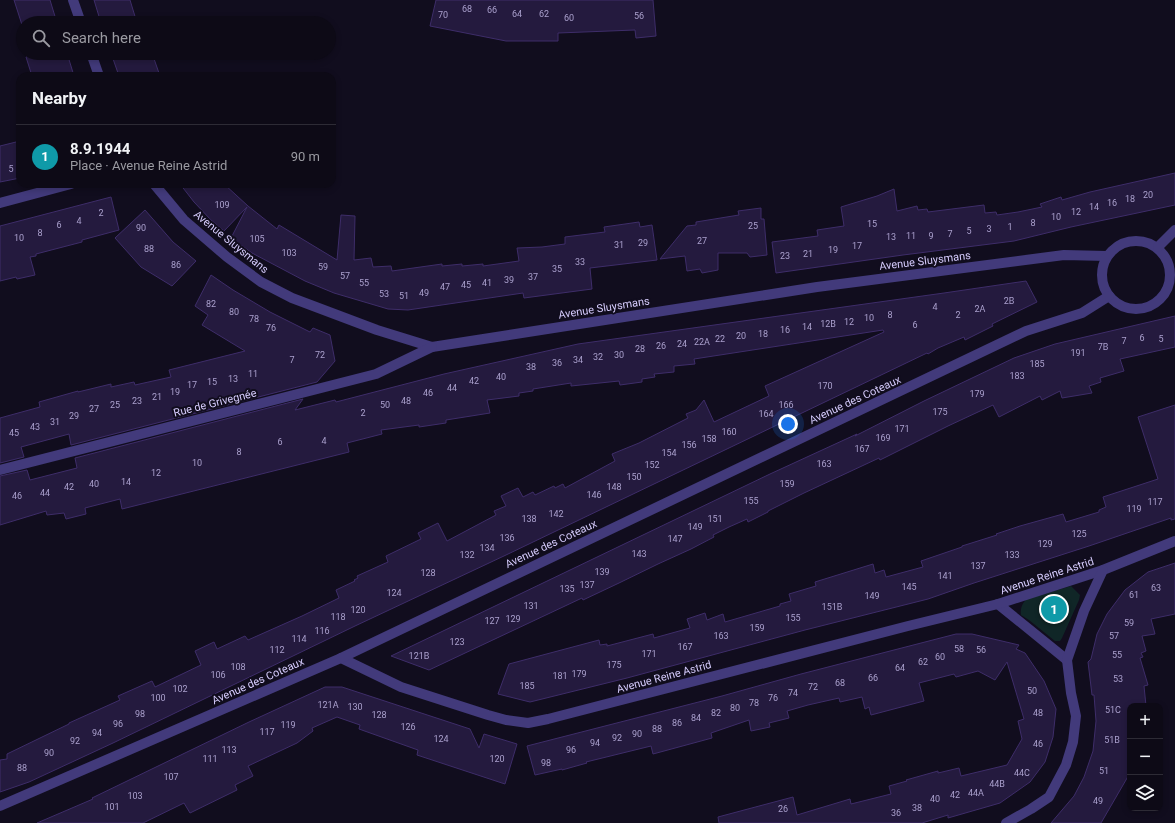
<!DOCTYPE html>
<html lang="en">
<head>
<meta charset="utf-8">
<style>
	body { margin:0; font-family:Roboto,sans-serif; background:#16131f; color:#f1f3f6 }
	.controls { position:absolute; right:12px; bottom:12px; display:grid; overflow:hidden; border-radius:8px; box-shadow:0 2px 6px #0003 }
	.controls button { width:36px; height:36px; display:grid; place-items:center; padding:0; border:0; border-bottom:1px solid #2d2b35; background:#0d0a16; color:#f1f3f6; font:20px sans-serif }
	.you { position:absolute; left:788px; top:424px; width:14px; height:14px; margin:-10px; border:3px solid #fff; border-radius:50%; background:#1a73e8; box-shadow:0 0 0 6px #1a73e833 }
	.badge { display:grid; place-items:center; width:26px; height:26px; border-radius:50%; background:#7c3aed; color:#fff; font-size:13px; font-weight:700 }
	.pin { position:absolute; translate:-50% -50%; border:2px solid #fff; box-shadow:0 1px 4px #0006 }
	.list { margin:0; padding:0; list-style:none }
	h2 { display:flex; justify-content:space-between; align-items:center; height:52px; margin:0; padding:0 16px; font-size:17px }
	h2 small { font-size:13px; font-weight:400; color:#9a9aa1 }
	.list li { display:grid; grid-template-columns:26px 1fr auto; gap:12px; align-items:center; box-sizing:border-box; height:64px; padding:0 16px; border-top:1px solid #2d2b35 }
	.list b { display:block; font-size:15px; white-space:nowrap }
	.list p { margin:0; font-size:13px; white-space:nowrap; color:#9a9aa1 }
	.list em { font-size:13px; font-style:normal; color:#9a9aa1 }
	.icon { flex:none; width:22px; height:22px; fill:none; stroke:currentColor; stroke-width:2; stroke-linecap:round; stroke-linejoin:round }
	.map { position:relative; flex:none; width:1175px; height:823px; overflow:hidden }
	.search { position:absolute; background:#0d0a16; box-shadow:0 2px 6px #0003; left:16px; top:16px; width:320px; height:44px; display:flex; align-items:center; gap:10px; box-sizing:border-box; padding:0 14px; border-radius:22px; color:#9a9aa1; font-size:15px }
	.panel { position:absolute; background:#0d0a16; box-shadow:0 2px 6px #0003; left:16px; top:72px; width:320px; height:116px; border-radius:12px }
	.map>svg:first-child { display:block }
	.green { fill:#102627 }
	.building { fill:#241a3e; stroke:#3e2d69 }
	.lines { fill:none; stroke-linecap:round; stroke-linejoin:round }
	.minor { stroke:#423a7b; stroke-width:10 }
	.labels { text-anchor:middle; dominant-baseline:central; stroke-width:4; stroke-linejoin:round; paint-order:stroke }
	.number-label { font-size:9px; fill:#aaa0cd }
	.street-label { font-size:11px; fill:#d6ccfd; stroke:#110d1e }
</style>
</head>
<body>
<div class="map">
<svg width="1175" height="823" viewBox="0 0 1175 823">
	<rect width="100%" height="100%" fill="#110d1e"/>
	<!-- green -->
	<path class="green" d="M1071 586 1080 595 1079 600 1062 638 1060 641H1055L1029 620 1021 615C1020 609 1022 603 1027 599Z"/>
	<!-- building -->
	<g class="building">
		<path d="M14 0H50L57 23H23V28Z"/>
		<path d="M94 0H130L137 23H101Z"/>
		<path d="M436 0H653L656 36 636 38 635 30 558 33V41H506L430 26Z"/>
		<path d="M27 53H67L74 76H32L26 57 28 56Z"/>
		<path d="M111 53H152L160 76H119Z"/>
		<path d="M20 141V178L0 182V146Z"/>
		<path d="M1175 173V205L1071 227 1014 241 903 255 776 273 772 242 818 236 817 230 844 226 841 207 877 196 894 189 897 211 917 206 918 210 927 209 928 212 984 205 985 213 996 212 997 215 1018 212 1042 207 1040 204 1061 197 1062 200 1090 192Z"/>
		<path d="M180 184H224L248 206 277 229 279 225 337 260 341 215 355 216 354 260 371 258 373 267 391 266 392 271 442 264V266L462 264V266L483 264V266L519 261 517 248 542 247 565 244V237L605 232 604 227 639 222 640 227 652 225 657 260 590 268 592 289 524 298 523 293 408 310 388 309 334 293 305 281 252 253 231 238 247 207 224 231 211 220 194 202Z"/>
		<path d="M111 197 119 230 82 240V242L36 254V256L30 257 35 275 17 279 16 277 0 281V226Z"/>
		<path d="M761 208V219H764L767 255 750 257 747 253H718V270L702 273 700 269 687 271 685 256 660 259 687 226 696 225V222L739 215 738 211Z"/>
		<path d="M145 210 173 242 196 261 172 286 141 267 115 238Z"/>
		<path d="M211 275 233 290 270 312 310 332 313 328 330 335 335 361 317 382 71 445 69 434 21 447 24 457 0 463V418L40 407 39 402 78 391V392L111 384V387L134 382 135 385 171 377 169 370 245 351 202 325 208 315 195 306Z"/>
		<path d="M1026 281 1037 302 992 324 993 326 965 340 964 337 938 348 928 354 927 353 506 555 355 626 113 743 29 782 0 792V760L7 759V754L69 724V723L120 700 118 696 152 681 155 687 201 665 195 651 214 642 217 649 245 636 248 640 302 616 339 598 336 590 355 581 354 580 358 578 357 576 388 562 386 556 421 539 418 533 438 523 447 541 496 515 494 511 506 506 501 496 518 488 523 497 533 492 535 495 554 486 555 488 563 484 565 488 615 461 612 454 639 443 688 418 686 414 696 410 704 400 714 422 769 396 765 386 884 332 883 330 694 359 695 364 674 366V372L654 374 655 377 642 379V382L620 385 619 381 571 386V383L533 389V391L519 393V396L487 400 490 413 446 420V423L419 427V425L381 430 382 434 347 443 349 452 122 509 120 499 85 508 86 514 66 519 64 513 47 515 46 511 0 525V476L27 470 30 480 77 468 75 458 303 399 295 410 335 400 336 402 444 374 578 344 944 293Z"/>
		<path d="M1175 316V347L1120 359 1124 371 1100 378 1101 382 1089 386 1092 393 1062 398 1060 391 1042 400 1040 396 999 417 993 405 948 426 880 460 879 458 804 493 768 511V512L748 522 747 519 729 527 713 535 714 537 691 549 658 564 619 583 583 600 582 598 429 670 391 656 770 474 857 434 855 436 924 401 1014 358 1055 344Z"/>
		<path d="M1175 405V519L1171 520V518L1089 546 974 583 928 599 805 630 627 678 530 702 498 694 509 664 599 640 600 645 607 644V646L653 634 654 638 690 628 687 619 705 613 707 620 723 614 725 622 780 606V604L791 601 789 594 816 586 815 582 873 564 875 573 884 570 886 577 923 567 921 561 962 547V546L997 535 996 534 1020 526 1063 514 1066 522 1099 512V510L1106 507 1103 497 1158 479 1138 417Z"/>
		<path d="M1175 563V614L1151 619 1155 634 1142 636 1146 651 1141 653 1143 657 1140 658 1148 685 1144 686 1146 706H1130V773L1101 823H1051L1074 796 1084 777 1093 751 1096 721 1094 695H1092L1088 662 1091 659 1097 634 1107 614 1125 590 1148 572Z"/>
		<path d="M956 634H972L1019 645 1016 649 1025 653 1044 681 1056 709 1053 737 1045 762 1030 782 1000 803 948 818V815L922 823H719L718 817 793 797 797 815 850 799 851 804 891 794 889 786 907 781 906 780 938 771V773L959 768 961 776 1007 765 1022 739 1018 721 1024 719 1007 662 995 680 978 671 956 677 954 674 919 683 924 701 871 715 869 707 865 709 862 697 840 702 839 698 808 705 787 711 789 718 769 723 770 727 751 731 749 720 711 733 712 738 653 754 651 746 586 762 587 763 562 770V769L535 775 527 746 722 696 801 674Z"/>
		<path d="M325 687H342L470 729 479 748 484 734 517 744 505 784 417 755 418 750 359 729 360 725 337 717 312 728 313 731 297 743 248 766 253 776 235 785 237 790 190 813 184 803 143 823H37L93 799 92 798 249 722Z"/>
	</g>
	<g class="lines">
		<!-- minor -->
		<g class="minor">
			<path d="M73 0 81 23"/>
			<path d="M91 53 99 76"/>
			<path d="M154 184 184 220 227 257 261 282 292 298 377 330 432 347 817 287 1064 255 1107 256"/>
			<path d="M0 203 71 184"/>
			<circle cx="1136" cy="275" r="34"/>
			<path d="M1158 247 1175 230"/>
			<path d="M0 470 376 374 432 347"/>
			<path d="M998 604 1067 660"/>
			<path d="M341 658 401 687 488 715 506 720 528 723 548 719 908 626 998 604 1103 570 1175 541"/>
			<path d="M0 806 341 658 1026 331 1082 313 1109 296"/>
			<path d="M1006 823 1031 809 1049 797 1066 765 1073 742 1076 716 1071 693 1067 660 1084 611 1103 570"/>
		</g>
	</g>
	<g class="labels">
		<!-- number labels -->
		<g class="number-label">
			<text x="467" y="9">68</text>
			<text x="492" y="10">66</text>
			<text x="517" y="14">64</text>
			<text x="544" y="14">62</text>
			<text x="443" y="15">70</text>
			<text x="639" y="16">56</text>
			<text x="569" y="18">60</text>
			<text x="11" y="169">5</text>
			<text x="1148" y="195">20</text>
			<text x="1130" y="199">18</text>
			<text x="1112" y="203">16</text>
			<text x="222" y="205">109</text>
			<text x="1094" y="207">14</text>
			<text x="1076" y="212">12</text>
			<text x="101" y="213">2</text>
			<text x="1056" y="217">10</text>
			<text x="79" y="221">4</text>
			<text x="1033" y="223">8</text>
			<text x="872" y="224">15</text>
			<text x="59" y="225">6</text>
			<text x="753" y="226">25</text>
			<text x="1010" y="227">1</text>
			<text x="141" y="228">90</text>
			<text x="989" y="229">3</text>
			<text x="969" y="231">5</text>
			<text x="40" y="233">8</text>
			<text x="950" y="234">7</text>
			<text x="911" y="236">11</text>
			<text x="931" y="236">9</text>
			<text x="891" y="237">13</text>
			<text x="19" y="238">10</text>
			<text x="257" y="239">105</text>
			<text x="702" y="241">27</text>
			<text x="643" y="243">29</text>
			<text x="619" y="245">31</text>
			<text x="857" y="246">17</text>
			<text x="149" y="249">88</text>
			<text x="833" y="250">19</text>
			<text x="289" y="253">103</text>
			<text x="808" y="254">21</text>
			<text x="785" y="256">23</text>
			<text x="580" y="262">33</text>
			<text x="176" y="265">86</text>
			<text x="323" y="267">59</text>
			<text x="557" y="269">35</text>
			<text x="345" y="276">57</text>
			<text x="533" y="277">37</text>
			<text x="509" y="280">39</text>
			<text x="364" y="283">55</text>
			<text x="487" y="283">41</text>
			<text x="466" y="285">45</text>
			<text x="445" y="287">47</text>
			<text x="424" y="293">49</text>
			<text x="384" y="294">53</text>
			<text x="404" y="296">51</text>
			<text x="1009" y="301">2B</text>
			<text x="211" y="304">82</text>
			<text x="935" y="307">4</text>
			<text x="980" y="309">2A</text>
			<text x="234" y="312">80</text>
			<text x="890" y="315">8</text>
			<text x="958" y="315">2</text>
			<text x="869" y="318">10</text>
			<text x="254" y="319">78</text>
			<text x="849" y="322">12</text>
			<text x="828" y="324">12B</text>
			<text x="915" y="325">6</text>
			<text x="807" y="327">14</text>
			<text x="271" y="328">76</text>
			<text x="785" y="330">16</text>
			<text x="763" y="334">18</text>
			<text x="741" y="336">20</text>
			<text x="1142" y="338">6</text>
			<text x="720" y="339">22</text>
			<text x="1161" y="339">5</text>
			<text x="1124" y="341">7</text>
			<text x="702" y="342">22A</text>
			<text x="682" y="344">24</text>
			<text x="661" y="346">26</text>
			<text x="1103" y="347">7B</text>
			<text x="640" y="349">28</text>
			<text x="1078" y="353">191</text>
			<text x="320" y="355">72</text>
			<text x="619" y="355">30</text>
			<text x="598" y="357">32</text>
			<text x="292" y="360">7</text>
			<text x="578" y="360">34</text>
			<text x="557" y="363">36</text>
			<text x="1037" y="364">185</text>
			<text x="531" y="367">38</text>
			<text x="253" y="374">11</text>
			<text x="1017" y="376">183</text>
			<text x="501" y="377">40</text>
			<text x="233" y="379">13</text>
			<text x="474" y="381">42</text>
			<text x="212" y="382">15</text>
			<text x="192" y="385">17</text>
			<text x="825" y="386">170</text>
			<text x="452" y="388">44</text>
			<text x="175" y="392">19</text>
			<text x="428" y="393">46</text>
			<text x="977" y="394">179</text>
			<text x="157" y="397">21</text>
			<text x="137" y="401">23</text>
			<text x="406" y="401">48</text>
			<text x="115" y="405">25</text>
			<text x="385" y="405">50</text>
			<text x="786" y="405">166</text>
			<text x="94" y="409">27</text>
			<text x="940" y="412">175</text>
			<text x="363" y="413">2</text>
			<text x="766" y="414">164</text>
			<text x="74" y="416">29</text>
			<text x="55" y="422">31</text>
			<text x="35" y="427">43</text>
			<text x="902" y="429">171</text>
			<text x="729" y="432">160</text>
			<text x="14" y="433">45</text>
			<text x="883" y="438">169</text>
			<text x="709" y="439">158</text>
			<text x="324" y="441">4</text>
			<text x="280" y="442">6</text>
			<text x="689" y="445">156</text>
			<text x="862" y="449">167</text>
			<text x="239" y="452">8</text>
			<text x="669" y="453">154</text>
			<text x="197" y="463">10</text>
			<text x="824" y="464">163</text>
			<text x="652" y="465">152</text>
			<text x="156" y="473">12</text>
			<text x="634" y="477">150</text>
			<text x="126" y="482">14</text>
			<text x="94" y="484">40</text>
			<text x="787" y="484">159</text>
			<text x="69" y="487">42</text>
			<text x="614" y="487">148</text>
			<text x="45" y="493">44</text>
			<text x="594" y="495">146</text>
			<text x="17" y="496">46</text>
			<text x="751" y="501">155</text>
			<text x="1155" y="502">117</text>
			<text x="1134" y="509">119</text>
			<text x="556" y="514">142</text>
			<text x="529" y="519">138</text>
			<text x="715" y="519">151</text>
			<text x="695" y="527">149</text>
			<text x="1079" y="534">125</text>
			<text x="507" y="538">136</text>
			<text x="675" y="539">147</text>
			<text x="1045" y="544">129</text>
			<text x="487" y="548">134</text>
			<text x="639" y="554">143</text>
			<text x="467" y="555">132</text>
			<text x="1012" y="555">133</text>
			<text x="978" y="566">137</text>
			<text x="602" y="572">139</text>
			<text x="428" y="573">128</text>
			<text x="945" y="576">141</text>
			<text x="587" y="585">137</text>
			<text x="909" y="587">145</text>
			<text x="1156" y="588">63</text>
			<text x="567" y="589">135</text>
			<text x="394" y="593">124</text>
			<text x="1134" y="595">61</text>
			<text x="872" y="596">149</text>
			<text x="531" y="606">131</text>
			<text x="832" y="607">151B</text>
			<text x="358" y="610">120</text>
			<text x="338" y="617">118</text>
			<text x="793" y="618">155</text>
			<text x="513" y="619">129</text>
			<text x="492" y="621">127</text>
			<text x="1129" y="623">59</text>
			<text x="757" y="628">159</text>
			<text x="322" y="631">116</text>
			<text x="721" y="636">163</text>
			<text x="1114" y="636">57</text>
			<text x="299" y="639">114</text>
			<text x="457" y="642">123</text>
			<text x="685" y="647">167</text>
			<text x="959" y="649">58</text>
			<text x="277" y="650">112</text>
			<text x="981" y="650">56</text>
			<text x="649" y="654">171</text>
			<text x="1117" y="655">55</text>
			<text x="419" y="656">121B</text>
			<text x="940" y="657">60</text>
			<text x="923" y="662">62</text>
			<text x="614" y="665">175</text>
			<text x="238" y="667">108</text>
			<text x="900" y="668">64</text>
			<text x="579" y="674">179</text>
			<text x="218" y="675">106</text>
			<text x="560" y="676">181</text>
			<text x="873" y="678">66</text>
			<text x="1118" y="679">53</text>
			<text x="840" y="683">68</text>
			<text x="527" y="686">185</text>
			<text x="813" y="687">72</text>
			<text x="180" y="689">102</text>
			<text x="1032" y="691">50</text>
			<text x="793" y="693">74</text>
			<text x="158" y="698">100</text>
			<text x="773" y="698">76</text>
			<text x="754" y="703">78</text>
			<text x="328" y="705">121A</text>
			<text x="355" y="707">130</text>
			<text x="735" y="708">80</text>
			<text x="1113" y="710">51C</text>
			<text x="716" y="713">82</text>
			<text x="1038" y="713">48</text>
			<text x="140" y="714">98</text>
			<text x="379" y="715">128</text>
			<text x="696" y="718">84</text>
			<text x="677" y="723">86</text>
			<text x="118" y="724">96</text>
			<text x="288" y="725">119</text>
			<text x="408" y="727">126</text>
			<text x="657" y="729">88</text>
			<text x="267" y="732">117</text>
			<text x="97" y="733">94</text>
			<text x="637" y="734">90</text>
			<text x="617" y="738">92</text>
			<text x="441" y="739">124</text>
			<text x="1112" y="740">51B</text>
			<text x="75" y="741">92</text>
			<text x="595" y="743">94</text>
			<text x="1038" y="744">46</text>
			<text x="229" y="750">113</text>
			<text x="571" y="750">96</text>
			<text x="49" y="753">90</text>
			<text x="210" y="759">111</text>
			<text x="497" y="759">120</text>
			<text x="546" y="763">98</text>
			<text x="22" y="768">88</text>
			<text x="1104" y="771">51</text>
			<text x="1022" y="773">44C</text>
			<text x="171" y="777">107</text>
			<text x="997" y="784">44B</text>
			<text x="976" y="793">44A</text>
			<text x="955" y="795">42</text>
			<text x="135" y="796">103</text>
			<text x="935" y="799">40</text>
			<text x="1098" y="801">49</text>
			<text x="112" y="807">101</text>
			<text x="917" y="808">38</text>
			<text x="783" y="809">26</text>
			<text x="896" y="813">36</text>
		</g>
		<!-- street labels -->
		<g class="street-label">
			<text transform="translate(231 242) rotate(39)">Avenue Sluysmans</text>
			<text transform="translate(925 261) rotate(-7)">Avenue Sluysmans</text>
			<text transform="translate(604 308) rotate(-9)">Avenue Sluysmans</text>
			<text transform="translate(855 400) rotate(-25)">Avenue des Coteaux</text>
			<text transform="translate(215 403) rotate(-14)">Rue de Grivegnée</text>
			<text transform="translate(551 544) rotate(-25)">Avenue des Coteaux</text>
			<text transform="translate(1047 576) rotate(-18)">Avenue Reine Astrid</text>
			<text transform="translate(664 677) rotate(-15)">Avenue Reine Astrid</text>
			<text transform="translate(258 681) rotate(-24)">Avenue des Coteaux</text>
		</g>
	</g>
</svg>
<div class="controls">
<button>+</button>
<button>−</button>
<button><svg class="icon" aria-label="layers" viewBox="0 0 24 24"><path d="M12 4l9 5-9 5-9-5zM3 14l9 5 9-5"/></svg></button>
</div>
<div class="you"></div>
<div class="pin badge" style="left:1054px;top:609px;background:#0f9aa8">1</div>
<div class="search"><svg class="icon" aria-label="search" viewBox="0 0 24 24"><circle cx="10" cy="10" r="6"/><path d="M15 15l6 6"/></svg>Search here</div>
<section class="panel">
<h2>Nearby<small></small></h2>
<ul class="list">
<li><span class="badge" style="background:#0f9aa8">1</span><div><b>8.9.1944</b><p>Place · Avenue Reine Astrid</p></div><em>90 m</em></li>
</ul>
</section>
</div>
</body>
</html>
